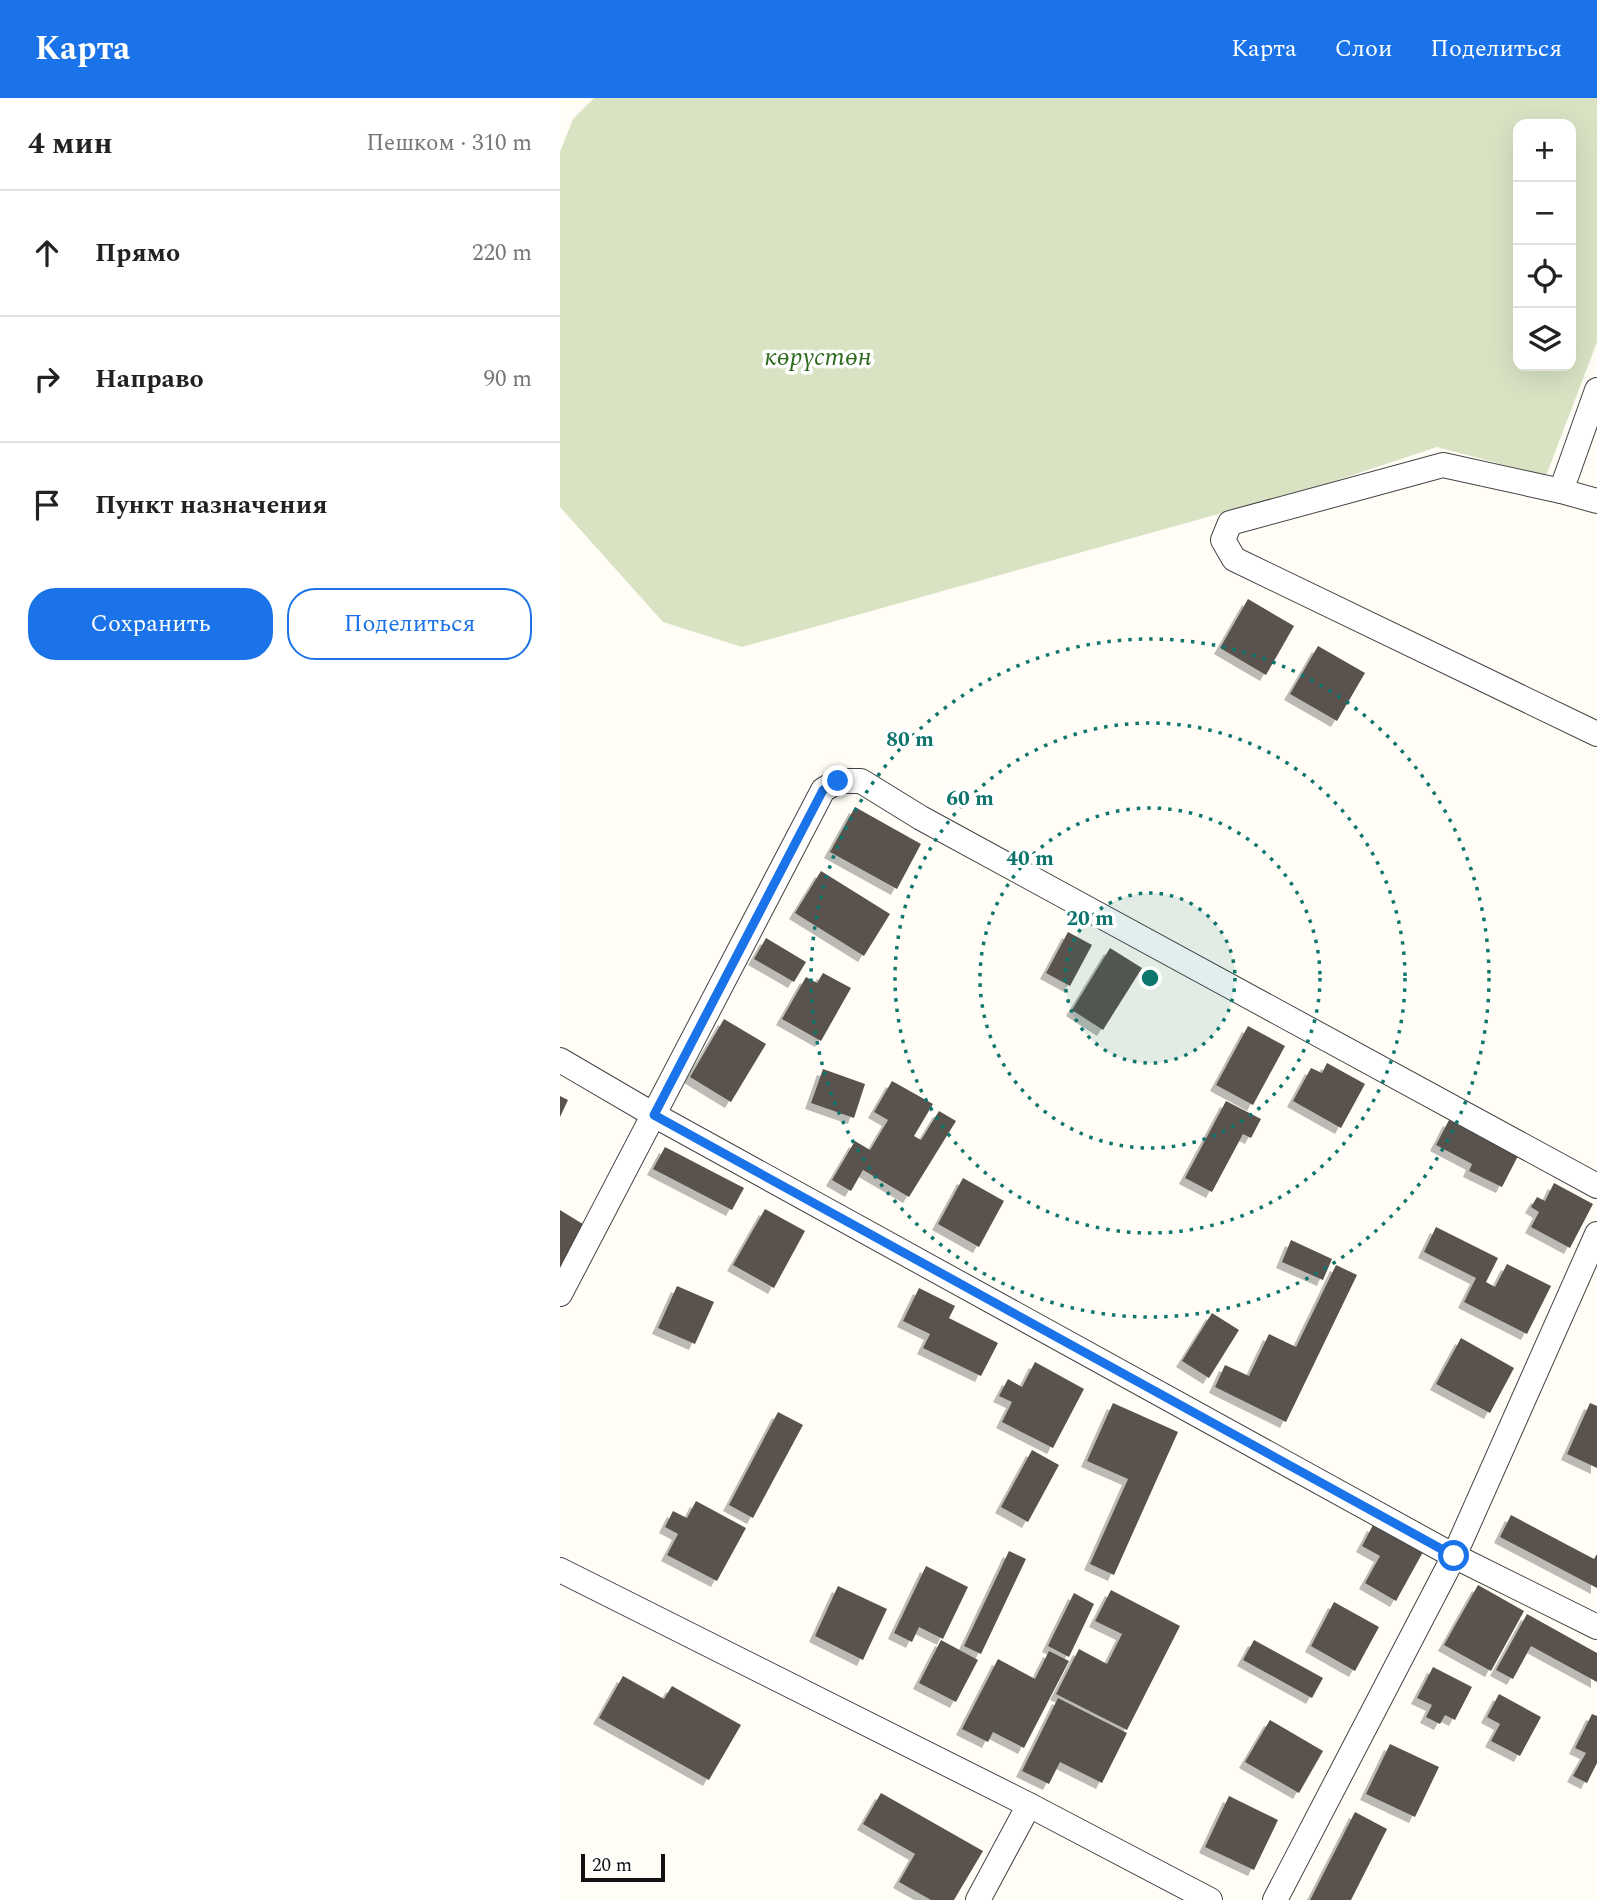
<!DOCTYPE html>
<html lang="ru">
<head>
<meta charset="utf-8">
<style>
	body { margin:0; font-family:Spectral,serif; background:#f2f2f2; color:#222 }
	.controls { position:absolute; right:21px; top:21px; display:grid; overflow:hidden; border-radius:14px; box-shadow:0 7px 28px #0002 }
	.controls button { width:63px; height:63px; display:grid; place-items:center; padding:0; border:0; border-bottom:2px solid #e0e0e0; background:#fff; color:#222; font:35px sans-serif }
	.scale { position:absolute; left:21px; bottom:18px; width:84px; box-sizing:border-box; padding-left:7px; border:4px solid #111; border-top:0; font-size:19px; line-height:24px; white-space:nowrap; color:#111; -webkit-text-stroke:5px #fff; paint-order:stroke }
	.stop { position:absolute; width:21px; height:21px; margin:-16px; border:5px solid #1a73e8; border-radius:50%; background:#fff }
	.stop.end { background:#1a73e8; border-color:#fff; box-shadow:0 2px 7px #0008 }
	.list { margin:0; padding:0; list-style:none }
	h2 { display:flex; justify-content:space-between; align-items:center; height:91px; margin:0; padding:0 28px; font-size:30px }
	h2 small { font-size:23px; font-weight:400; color:#767676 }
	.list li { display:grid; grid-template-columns:46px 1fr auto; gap:21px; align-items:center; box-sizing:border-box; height:126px; padding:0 28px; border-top:2px solid #e0e0e0 }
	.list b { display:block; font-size:26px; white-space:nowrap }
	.list em { font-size:23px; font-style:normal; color:#767676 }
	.actions { display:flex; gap:14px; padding:21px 28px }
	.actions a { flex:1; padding:16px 0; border:2px solid #1a73e8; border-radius:28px; text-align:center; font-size:24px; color:#1a73e8 }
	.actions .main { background:#1a73e8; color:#fff }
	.icon { flex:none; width:38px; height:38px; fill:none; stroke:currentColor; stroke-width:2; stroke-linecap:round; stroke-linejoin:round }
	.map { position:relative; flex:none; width:1037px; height:1802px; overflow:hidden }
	header { display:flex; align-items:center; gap:42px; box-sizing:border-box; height:98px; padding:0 35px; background:#1a73e8; color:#fff }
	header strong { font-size:33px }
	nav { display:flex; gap:38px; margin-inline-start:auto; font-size:24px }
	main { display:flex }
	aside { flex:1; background:#fff }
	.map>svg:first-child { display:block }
	.cemetery { fill:#d9e3c4; fill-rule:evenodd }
	.building { fill:#5a524d; filter:url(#shadow) }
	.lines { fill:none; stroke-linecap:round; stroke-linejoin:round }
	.street-casing { stroke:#444; stroke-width:26 }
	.street { stroke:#fff; stroke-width:24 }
	.route { stroke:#1a73e8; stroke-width:9 }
	.ring { fill:none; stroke:#0f766e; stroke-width:3.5; stroke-dasharray:3.5 7 }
	.labels { text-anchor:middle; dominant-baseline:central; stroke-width:7; stroke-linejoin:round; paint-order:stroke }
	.park-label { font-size:26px; font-style:italic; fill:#2f6b1f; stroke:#fff }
	.centre { fill:#0f766e; stroke:#fff; stroke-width:3.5 }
	.ring-label { font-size:21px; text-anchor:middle; font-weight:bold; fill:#0f766e; stroke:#fff; stroke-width:7; stroke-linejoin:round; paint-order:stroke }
</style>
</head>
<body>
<header>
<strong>Карта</strong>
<nav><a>Карта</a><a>Слои</a><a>Поделиться</a></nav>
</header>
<main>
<aside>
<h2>4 мин<small>Пешком · 310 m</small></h2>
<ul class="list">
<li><svg class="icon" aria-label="ahead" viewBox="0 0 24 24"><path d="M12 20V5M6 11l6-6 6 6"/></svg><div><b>Прямо</b></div><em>220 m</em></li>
<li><svg class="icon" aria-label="right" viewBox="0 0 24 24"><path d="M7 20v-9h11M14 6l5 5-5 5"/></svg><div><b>Направо</b></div><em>90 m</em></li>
<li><svg class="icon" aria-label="arrive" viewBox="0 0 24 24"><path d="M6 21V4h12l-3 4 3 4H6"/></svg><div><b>Пункт назначения</b></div></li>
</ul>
<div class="actions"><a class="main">Сохранить</a><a>Поделиться</a></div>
</aside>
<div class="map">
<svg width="1037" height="1802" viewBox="0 0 1037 1802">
	<defs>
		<filter id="shadow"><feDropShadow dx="-6" dy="6" stdDeviation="0" flood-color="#0004"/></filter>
	</defs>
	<rect width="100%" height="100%" fill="#fffdf5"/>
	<!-- cemetery -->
	<path class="cemetery" d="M34 0H1037V244L986 378 877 349 766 386 182 549 103 524 0 409V54L13 21ZM958 26H1011V268H958Z"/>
	<!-- building -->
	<g class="building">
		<path d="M688 501 734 528 706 577 660 550Z"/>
		<path d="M758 548 805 575 777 623 730 596Z"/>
		<path d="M295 709 361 746 337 791 270 754Z"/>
		<path d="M261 773 330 816 304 858 235 815Z"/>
		<path d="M508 834 532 847 510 888 486 875Z"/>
		<path d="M206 840 246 864 234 884 194 861Z"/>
		<path d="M550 850 582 870 543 932 512 912Z"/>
		<path d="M263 875 291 890 261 943 222 921 246 879 257 885Z"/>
		<path d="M164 921 206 946 171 1004 130 979Z"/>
		<path d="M688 928 725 948 693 1007 656 987Z"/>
		<path d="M767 965 805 986 781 1030 733 1003 751 970 762 975Z"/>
		<path d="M263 971 305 986 294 1020 251 1005Z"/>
		<path d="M332 983 373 1006 354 1038 361 1042 379 1013 396 1023 349 1099 303 1072 291 1093 272 1082 295 1043 310 1052 328 1022 314 1014Z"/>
		<path d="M0 998 8 1002 0 1019Z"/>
		<path d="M666 1003 701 1021 691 1040 683 1036 652 1094 625 1080Z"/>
		<path d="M889 1022 958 1058 942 1089 909 1073 912 1066 876 1047Z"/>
		<path d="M105 1049 184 1090 172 1112 93 1071Z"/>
		<path d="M403 1080 444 1103 419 1149 378 1126Z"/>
		<path d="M994 1085 1033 1106 1010 1150 971 1129 979 1114 971 1109 977 1099 985 1103Z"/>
		<path d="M205 1111 245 1133 214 1190 173 1167Z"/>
		<path d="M0 1112 26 1128 0 1169Z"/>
		<path d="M876 1129 938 1160 926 1184 935 1189 947 1166 991 1188 967 1236 904 1204 916 1180 864 1154Z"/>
		<path d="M731 1142 772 1161 763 1182 722 1164Z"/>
		<path d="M776 1167 797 1177 726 1324 655 1289 665 1267 689 1278 709 1236 736 1249Z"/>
		<path d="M117 1188 154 1204 135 1246 98 1230Z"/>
		<path d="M359 1190 395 1208 389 1220 438 1245 421 1278 363 1250 370 1236 343 1223Z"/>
		<path d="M652 1215 679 1232 649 1280 622 1263Z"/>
		<path d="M901 1240 954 1270 930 1315 876 1286Z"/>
		<path d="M475 1264 524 1291 493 1350 442 1324 452 1304 439 1298 448 1281 462 1289Z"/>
		<path d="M553 1305 618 1334 554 1477 530 1466 568 1381 527 1363Z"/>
		<path d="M1030 1305 1037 1308V1370L1007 1356Z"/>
		<path d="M218 1314 243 1327 193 1420 169 1407Z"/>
		<path d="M472 1352 499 1367 468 1424 441 1409Z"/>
		<path d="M136 1403 186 1430 157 1483 107 1457 118 1436 105 1429 113 1413 127 1420Z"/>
		<path d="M951 1417 1034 1461 1037 1456V1490L940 1439Z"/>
		<path d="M813 1427 863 1454 836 1503 805 1485 820 1458 802 1448Z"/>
		<path d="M449 1453 466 1461 421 1556 404 1548Z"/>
		<path d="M366 1468 408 1489 383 1541 359 1529 352 1544 334 1535Z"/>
		<path d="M918 1487 964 1513 931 1573 884 1547Z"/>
		<path d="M278 1488 327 1511 303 1562 255 1538Z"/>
		<path d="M551 1492 620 1528 567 1632 496 1596 519 1551 547 1566 562 1536 535 1523Z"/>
		<path d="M514 1495 534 1506 509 1559 488 1548Z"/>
		<path d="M774 1504 819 1529 795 1573 751 1548Z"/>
		<path d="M967 1516 1037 1555V1584L971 1548 953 1581 936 1572Z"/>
		<path d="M381 1542 418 1562 396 1604 359 1585Z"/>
		<path d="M694 1542 763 1580 752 1600 683 1562Z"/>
		<path d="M489 1553 509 1563 464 1650 433 1634 428 1644 402 1631 438 1561 475 1581Z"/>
		<path d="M873 1569 912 1589 895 1622 885 1617 880 1626 866 1619 872 1607 857 1600Z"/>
		<path d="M63 1578 104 1601 112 1588 181 1627 149 1682 39 1620Z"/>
		<path d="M939 1596 981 1619 960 1658 931 1643 940 1626 927 1619Z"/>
		<path d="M498 1600 567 1635 542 1685 500 1664 489 1686 462 1673Z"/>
		<path d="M1032 1616 1037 1618V1665L1027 1685 1013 1678 1026 1655 1015 1650Z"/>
		<path d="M710 1622 763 1653 739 1695 685 1664Z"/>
		<path d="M830 1646 879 1669 855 1719 806 1696Z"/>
		<path d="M321 1695 423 1753 394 1802H371L339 1784 355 1756 303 1726Z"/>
		<path d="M669 1698 718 1722 694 1772 645 1749Z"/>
		<path d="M795 1714 827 1731 791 1802H750Z"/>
	</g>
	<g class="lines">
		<defs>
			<g id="street">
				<path d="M1001 393 1037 292"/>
				<path d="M1037 403 1001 393 883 367 670 425 663 442 674 461 1037 636"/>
				<path d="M0 962 94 1017 894 1458 1037 1529"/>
				<path d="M0 1196 263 692 278 683H301L361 720 1037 1088"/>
				<path d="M0 1472 469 1707 650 1802"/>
				<path d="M418 1802 469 1707"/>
				<path d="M715 1802 894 1458 1037 1136"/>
			</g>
		</defs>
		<!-- street casing -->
		<use href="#street" class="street-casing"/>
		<!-- street -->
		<use href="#street" class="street"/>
	</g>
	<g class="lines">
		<!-- route -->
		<path class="route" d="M278 683 263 692 94 1017 894 1458"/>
	</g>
	<!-- distance rings -->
	<circle cx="590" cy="880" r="85" fill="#0f766e" fill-opacity=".12"/>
	<g class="ring">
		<circle cx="590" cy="880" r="85"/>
		<circle cx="590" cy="880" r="170"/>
		<circle cx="590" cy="880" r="255"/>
		<circle cx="590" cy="880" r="339"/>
	</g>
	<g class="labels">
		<!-- park labels -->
		<g class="park-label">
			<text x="258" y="259">көрүстөн</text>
		</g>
	</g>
	<circle cx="590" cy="880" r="10" class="centre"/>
	<g class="ring-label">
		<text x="350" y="648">80 m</text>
		<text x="410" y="707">60 m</text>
		<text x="470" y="767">40 m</text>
		<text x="530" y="827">20 m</text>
	</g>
</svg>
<div class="controls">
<button>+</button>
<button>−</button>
<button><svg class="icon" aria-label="locate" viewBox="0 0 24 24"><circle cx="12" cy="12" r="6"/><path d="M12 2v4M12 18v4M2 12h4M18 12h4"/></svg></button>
<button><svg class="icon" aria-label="layers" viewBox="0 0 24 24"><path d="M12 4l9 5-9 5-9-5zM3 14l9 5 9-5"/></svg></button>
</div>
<div class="scale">20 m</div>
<div class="stop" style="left:894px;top:1458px"></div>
<div class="stop end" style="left:278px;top:683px"></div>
</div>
</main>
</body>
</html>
